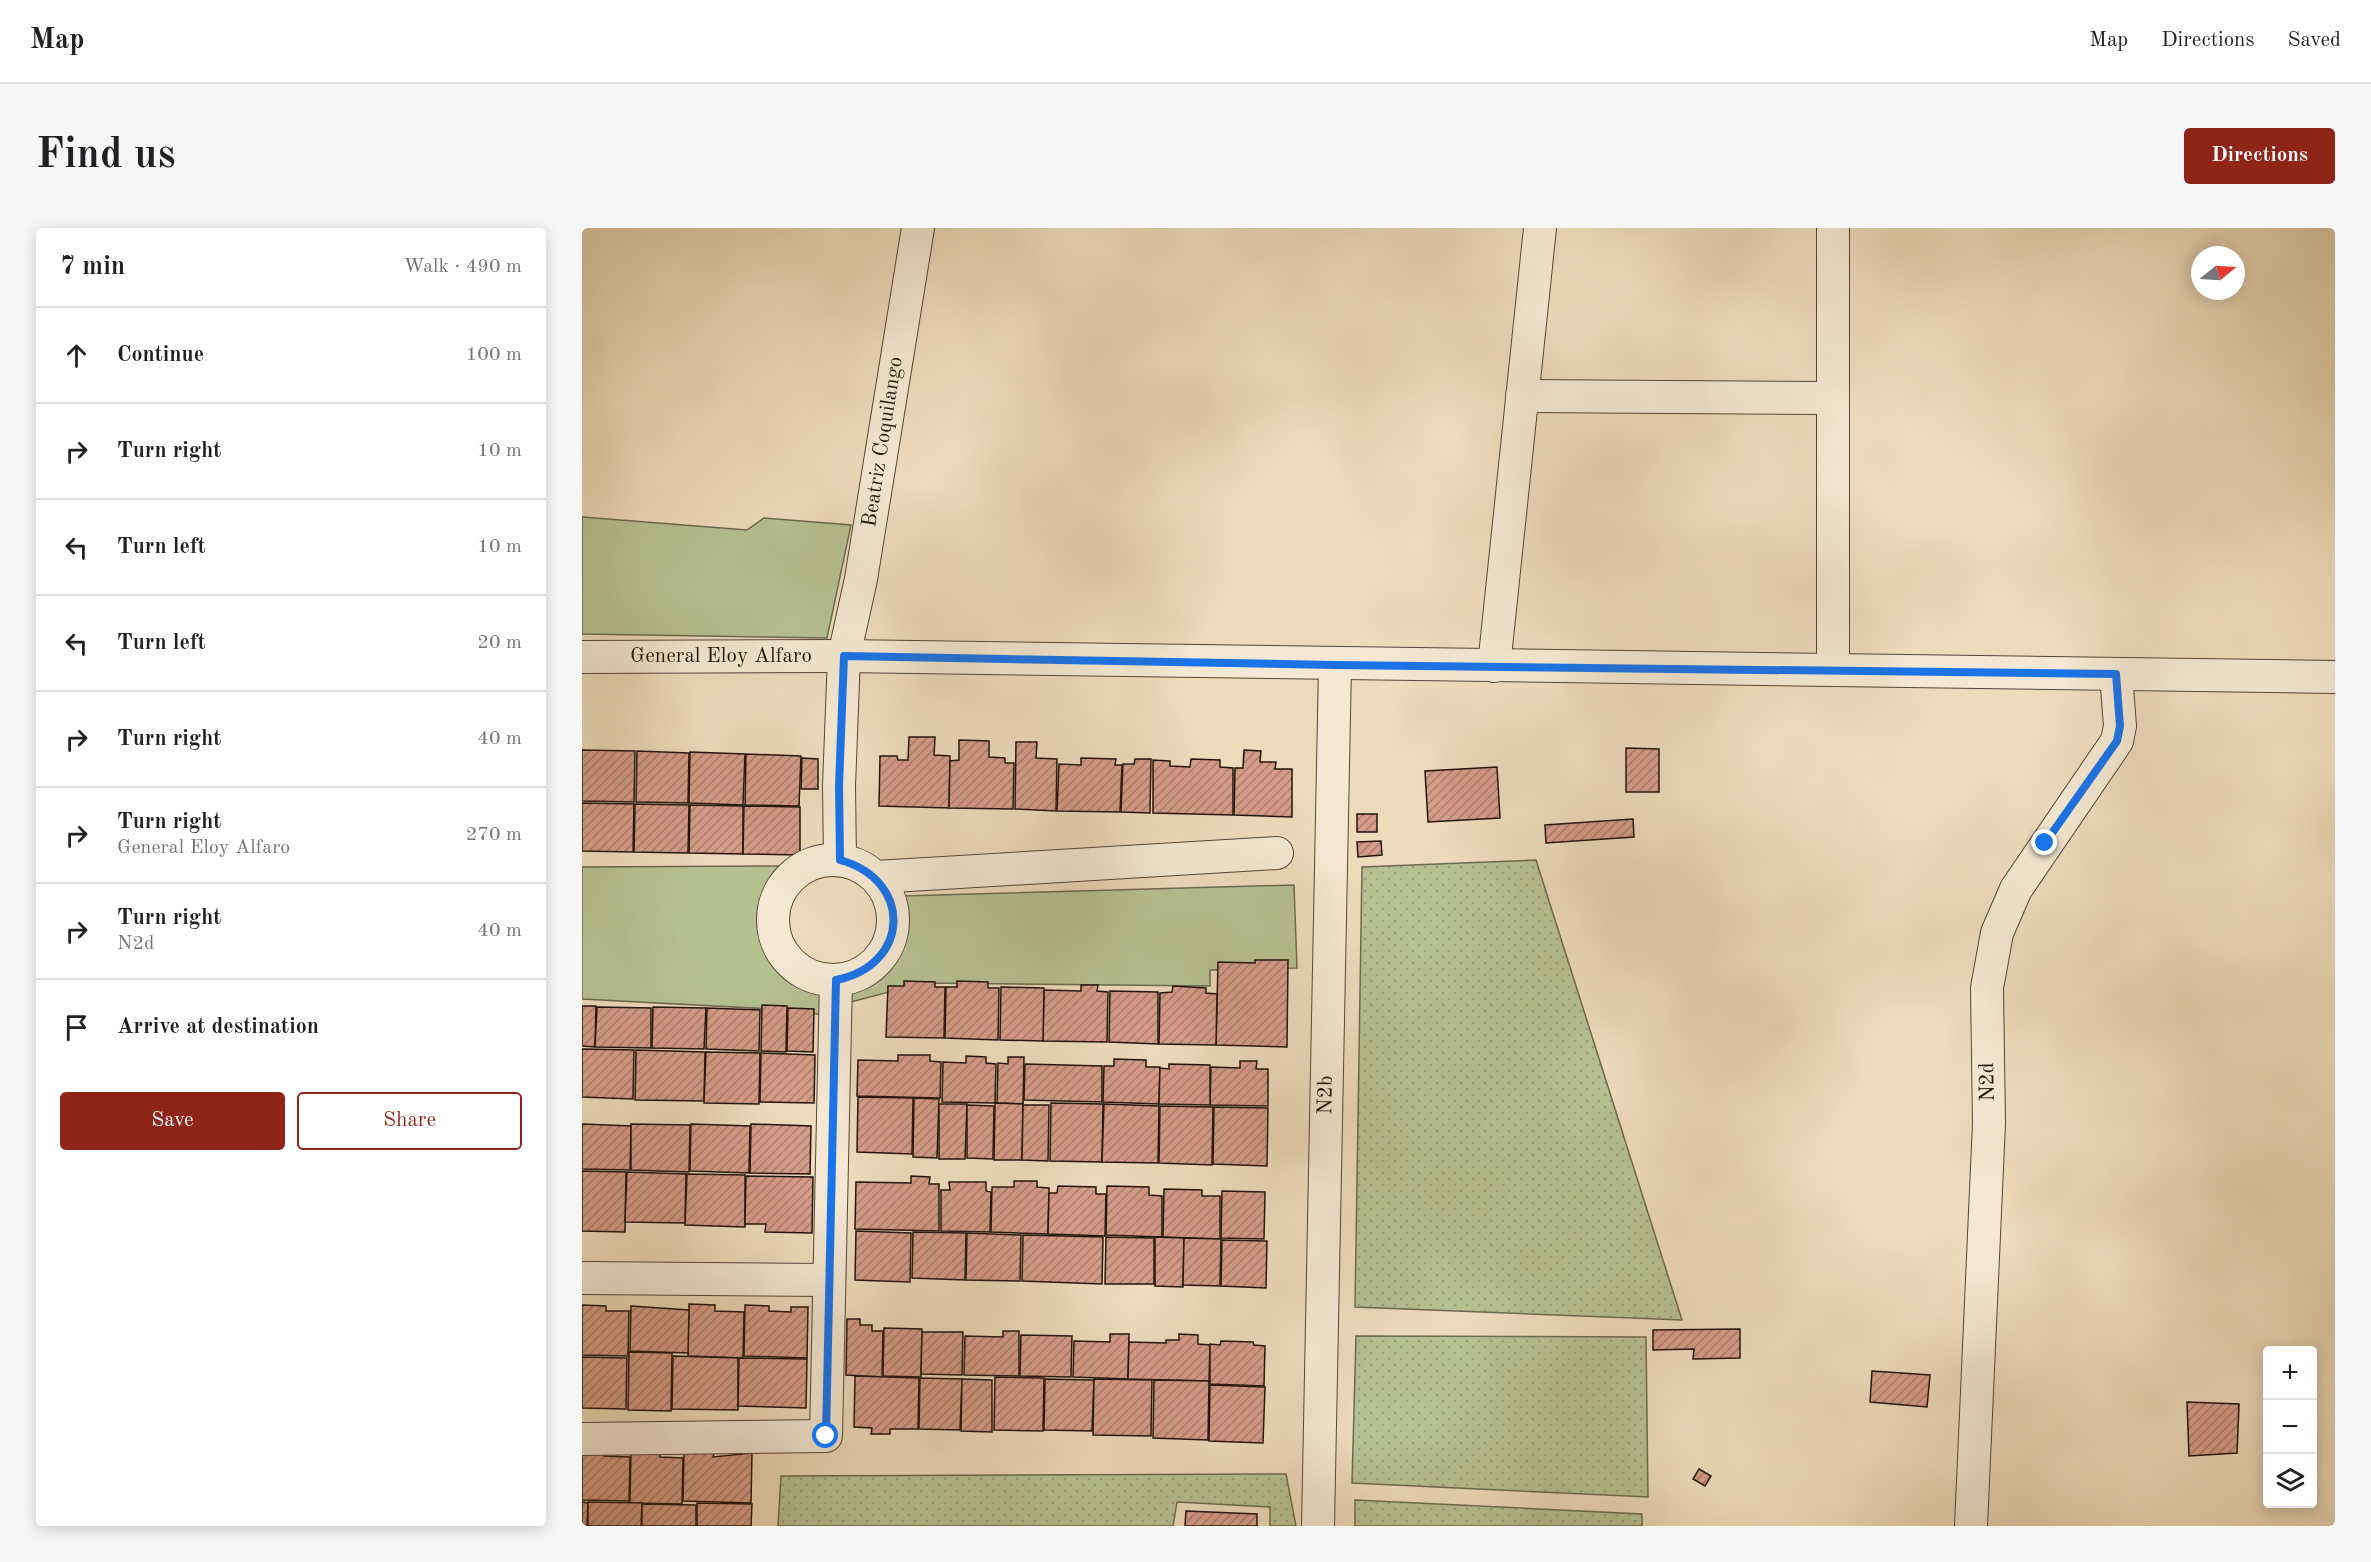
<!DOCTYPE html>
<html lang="en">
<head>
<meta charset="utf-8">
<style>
	body { margin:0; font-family:"Old Standard TT",serif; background:#f6f6f6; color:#202124 }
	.controls { position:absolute; right:18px; bottom:18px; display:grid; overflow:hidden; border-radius:6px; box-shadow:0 3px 15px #0003 }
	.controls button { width:54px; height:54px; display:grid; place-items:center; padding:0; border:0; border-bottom:2px solid #e0e0e0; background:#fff; color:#202124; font:30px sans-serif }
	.compass { position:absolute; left:1609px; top:18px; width:54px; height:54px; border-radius:50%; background:#fff; box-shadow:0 3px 15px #0003; rotate:72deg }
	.stop { position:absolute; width:18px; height:18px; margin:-14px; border:4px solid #1a73e8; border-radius:50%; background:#fff }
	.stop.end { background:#1a73e8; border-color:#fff; box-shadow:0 2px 6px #0008 }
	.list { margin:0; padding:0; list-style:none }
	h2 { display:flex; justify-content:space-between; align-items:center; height:78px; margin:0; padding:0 24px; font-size:26px }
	h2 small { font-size:20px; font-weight:400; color:#757577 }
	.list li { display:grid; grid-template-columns:39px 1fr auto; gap:18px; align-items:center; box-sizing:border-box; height:96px; padding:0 24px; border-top:2px solid #e0e0e0 }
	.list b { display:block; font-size:22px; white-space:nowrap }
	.list p { margin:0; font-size:20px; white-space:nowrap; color:#757577 }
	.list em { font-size:20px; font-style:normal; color:#757577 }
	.actions { display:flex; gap:12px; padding:18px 24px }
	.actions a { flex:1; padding:14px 0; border:2px solid #8f2418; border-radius:6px; text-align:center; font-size:21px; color:#8f2418 }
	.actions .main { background:#8f2418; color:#fff }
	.icon { flex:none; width:33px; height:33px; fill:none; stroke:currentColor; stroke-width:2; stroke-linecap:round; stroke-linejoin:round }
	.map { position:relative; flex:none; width:1753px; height:1298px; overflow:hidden; border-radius:6px }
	header { display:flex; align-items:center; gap:36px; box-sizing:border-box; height:84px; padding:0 30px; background:#fff; border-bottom:2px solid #e0e0e0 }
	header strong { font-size:28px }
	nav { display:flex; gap:33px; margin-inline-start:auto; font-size:21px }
	.intro { display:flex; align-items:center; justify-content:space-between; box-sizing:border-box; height:144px; padding:0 36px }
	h1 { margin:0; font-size:42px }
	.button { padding:15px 27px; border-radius:6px; background:#8f2418; color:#fff; font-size:21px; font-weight:700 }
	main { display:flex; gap:36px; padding:0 36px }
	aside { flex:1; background:#fff; border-radius:6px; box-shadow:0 3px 15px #0003 }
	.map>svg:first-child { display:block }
	.grass { fill:url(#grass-dots); stroke:#6c6a4e; stroke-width:1.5 }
	.park { fill:#b6c192; stroke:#6c6a4e; stroke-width:1.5 }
	.building { fill:url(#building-hatch); stroke:#21140a; stroke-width:1.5 }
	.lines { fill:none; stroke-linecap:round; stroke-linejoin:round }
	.minor-casing { stroke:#544636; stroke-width:34 }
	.minor { stroke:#f4e8d2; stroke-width:32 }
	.route { stroke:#1a73e8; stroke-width:8 }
	.labels { text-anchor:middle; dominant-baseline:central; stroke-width:4.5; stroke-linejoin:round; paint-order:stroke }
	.street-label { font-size:21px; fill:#21140a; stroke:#f4e8d2 }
</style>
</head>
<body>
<header>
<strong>Map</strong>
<nav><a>Map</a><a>Directions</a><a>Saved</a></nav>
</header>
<div class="intro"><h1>Find us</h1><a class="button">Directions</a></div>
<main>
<aside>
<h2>7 min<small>Walk · 490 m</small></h2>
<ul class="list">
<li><svg class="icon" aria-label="ahead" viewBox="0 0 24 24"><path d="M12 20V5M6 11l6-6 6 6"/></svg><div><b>Continue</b></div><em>100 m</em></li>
<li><svg class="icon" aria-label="right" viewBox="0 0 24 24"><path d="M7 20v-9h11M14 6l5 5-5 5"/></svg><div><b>Turn right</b></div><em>10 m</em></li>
<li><svg class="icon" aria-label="left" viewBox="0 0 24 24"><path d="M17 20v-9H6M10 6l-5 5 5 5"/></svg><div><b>Turn left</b></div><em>10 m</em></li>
<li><svg class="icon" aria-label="left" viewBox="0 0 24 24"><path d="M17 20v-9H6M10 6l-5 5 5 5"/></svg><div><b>Turn left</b></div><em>20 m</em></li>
<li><svg class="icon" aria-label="right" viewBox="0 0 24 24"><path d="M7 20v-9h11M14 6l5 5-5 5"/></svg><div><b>Turn right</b></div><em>40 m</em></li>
<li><svg class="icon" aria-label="right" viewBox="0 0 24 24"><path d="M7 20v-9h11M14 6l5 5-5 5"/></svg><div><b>Turn right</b><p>General Eloy Alfaro</p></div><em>270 m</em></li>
<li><svg class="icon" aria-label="right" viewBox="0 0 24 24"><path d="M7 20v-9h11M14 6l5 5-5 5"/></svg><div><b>Turn right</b><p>N2d</p></div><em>40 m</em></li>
<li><svg class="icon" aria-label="arrive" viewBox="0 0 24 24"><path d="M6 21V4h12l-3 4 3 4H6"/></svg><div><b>Arrive at destination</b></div></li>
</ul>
<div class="actions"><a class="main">Save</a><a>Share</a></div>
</aside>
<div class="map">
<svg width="1753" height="1298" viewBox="0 0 1753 1298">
	<defs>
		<pattern id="grass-dots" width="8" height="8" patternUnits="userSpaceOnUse" patternTransform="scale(1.5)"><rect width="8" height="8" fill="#b6c192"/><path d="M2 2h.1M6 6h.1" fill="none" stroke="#9ca57d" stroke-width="1.8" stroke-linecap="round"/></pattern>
		<pattern id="building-hatch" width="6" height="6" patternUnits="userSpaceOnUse" patternTransform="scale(1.5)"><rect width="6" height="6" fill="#d59c87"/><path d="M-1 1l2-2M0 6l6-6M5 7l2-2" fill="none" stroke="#ac7e6d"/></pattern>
	</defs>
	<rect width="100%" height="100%" fill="#eedbba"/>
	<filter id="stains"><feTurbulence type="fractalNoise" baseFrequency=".00333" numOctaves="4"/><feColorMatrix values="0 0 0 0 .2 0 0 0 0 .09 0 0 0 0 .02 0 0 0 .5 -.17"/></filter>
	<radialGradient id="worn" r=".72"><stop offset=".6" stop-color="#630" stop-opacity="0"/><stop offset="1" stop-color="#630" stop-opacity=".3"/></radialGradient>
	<!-- grass -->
	<g class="grass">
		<path d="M954 632 1100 1092 773 1079 780 639Z"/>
		<path d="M774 1108 1064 1109 1066 1269 770 1255Z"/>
		<path d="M704 1246 714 1298H688V1279L595 1274 591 1298H196L199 1248Z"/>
		<path d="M773 1272 1060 1286V1298H773Z"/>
	</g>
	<!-- park -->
	<g class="park">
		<path d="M0 289 165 302 182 290 269 297 245 410 0 406Z"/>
		<path d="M202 638C196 646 186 655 183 664 167 711 197 752 242 762L241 787 208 782 0 771V639Z"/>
		<path d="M712 657 715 740 628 742V758L341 755 265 775 266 761C317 755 325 709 319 668Z"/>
	</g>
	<!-- building -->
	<g class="building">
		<path d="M327 509H353L352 527 368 528 367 580 297 578 298 528H315L316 532H326Z"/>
		<path d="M377 512 407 513V529L423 530V535H432L431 581 367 580 368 533 377 532Z"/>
		<path d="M434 514H455L454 530 475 531 474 583 433 581Z"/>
		<path d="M1044 520 1077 521V564H1044Z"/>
		<path d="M0 522 53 523 52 574 0 573Z"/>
		<path d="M662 522 679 523 678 534H694L693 541H710V589L652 587 653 540H661Z"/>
		<path d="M55 523 107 525 106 575 54 574Z"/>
		<path d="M108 524 163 526 161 577 107 575Z"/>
		<path d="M164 526 219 528 217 578 163 577Z"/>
		<path d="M220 530 236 531V561H219Z"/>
		<path d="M499 530 534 531 533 537H540L538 584 475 583 477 536 499 537Z"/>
		<path d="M553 531H569L568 585 539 584 541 536H552Z"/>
		<path d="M609 531 638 532V539L651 540V587L571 585V532L588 533V538L608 539Z"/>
		<path d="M915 539 918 590 846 594 843 543Z"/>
		<path d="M0 575 52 576 51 624 0 623Z"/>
		<path d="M53 576 107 577 106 625 52 624Z"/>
		<path d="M108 577 161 578V626L107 625Z"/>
		<path d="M162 578 218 579V627L161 626Z"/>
		<rect x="775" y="586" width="20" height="18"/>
		<path d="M1051 591 1052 609 964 615 963 597Z"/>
		<path d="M799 613 800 627 776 629 775 614Z"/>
		<path d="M673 732H706L705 819 634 817 636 734 673 735Z"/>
		<path d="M322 753 353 754V759H363L362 810 304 809 306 758H322Z"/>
		<path d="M375 753 406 754V760H417L416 812 363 810 364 759H375Z"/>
		<path d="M499 757H516L515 763 526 764 525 814 461 813 462 762 499 763Z"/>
		<path d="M591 758 624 760V765L635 766 634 817 577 816 578 765 590 764Z"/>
		<path d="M419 759 462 760 461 813 418 812Z"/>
		<path d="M528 763 576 764V816L527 814Z"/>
		<path d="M180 777 205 778 204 824 179 823Z"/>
		<path d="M0 778H14L13 819 0 818Z"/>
		<path d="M15 779 69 780V820L13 819Z"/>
		<path d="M71 779 124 780 122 821 70 820Z"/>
		<path d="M125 780 178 782 177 823 124 821Z"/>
		<path d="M206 780 232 781 231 824 205 823Z"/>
		<path d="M0 821 52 822 51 871 0 869Z"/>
		<path d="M54 822 123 824 122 873 53 872Z"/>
		<path d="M124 824 178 825 177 876 122 875Z"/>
		<path d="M179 825 233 827 232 875 178 874Z"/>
		<path d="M316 827H348V833L359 834 358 870 275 868 276 832 316 833Z"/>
		<path d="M384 828 404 829V835L414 836 413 875 360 874 361 834 384 835Z"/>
		<path d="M426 829H442L441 876 415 875 416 835 426 836Z"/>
		<path d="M532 831 564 832V839H578L577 876 521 874 522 838H532Z"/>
		<path d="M658 833H675L674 841H686V878L628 877 629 839 658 840Z"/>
		<path d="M443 836 520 838V874L442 872Z"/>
		<path d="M587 836 628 837V877L577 876 578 840 587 841Z"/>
		<path d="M276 869 331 870 330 926 275 924Z"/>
		<path d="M332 870 357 871 355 930 331 929Z"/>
		<path d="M413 875 441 876 440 932H412Z"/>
		<path d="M469 875 521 876 520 934 468 933Z"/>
		<path d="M357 876H385L383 931H357Z"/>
		<path d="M522 876 577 878 576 935 520 934Z"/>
		<path d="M385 877 412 878 411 931 385 930Z"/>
		<path d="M441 877H467L466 933 440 932Z"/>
		<path d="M578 878 631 879 630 937 577 935Z"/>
		<path d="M632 879 686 880 685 938 631 936Z"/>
		<path d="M0 896 49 898 48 942 0 941Z"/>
		<path d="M49 896 108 897 107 944 49 942Z"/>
		<path d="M109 896 168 898 167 945 108 943Z"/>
		<path d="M169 896 229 898 228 946 168 945Z"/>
		<path d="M0 943 44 944 43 1004 0 1003Z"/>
		<path d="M45 944 104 946 103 995 43 994Z"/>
		<path d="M105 946 163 947V999L103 997Z"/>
		<path d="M164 948 231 949 230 1005 183 1004 184 996H163Z"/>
		<path d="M329 948 348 949 347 956H357V1003L273 1001 274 954 329 955Z"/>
		<path d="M432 953H455V959L467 960 466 1006 409 1004 410 959H432Z"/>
		<path d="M367 954H404V963L409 964 408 1004 359 1003V962H368Z"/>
		<path d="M476 958 514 959V966H524L523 1008 466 1006 467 965H475Z"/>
		<path d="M525 958 567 959V967L580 968V1009L524 1007Z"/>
		<path d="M582 961 620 962V968H638V1011L581 1009Z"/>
		<path d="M640 963 683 964 682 1011 639 1010Z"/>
		<path d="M274 1003 329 1005 328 1054 273 1052Z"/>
		<path d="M331 1004 384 1005 383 1052 330 1050Z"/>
		<path d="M385 1005 439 1007 438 1053 384 1052Z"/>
		<path d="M441 1007 521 1009 520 1056 440 1053Z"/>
		<path d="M524 1009 572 1010V1056H523Z"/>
		<path d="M573 1009 602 1010 601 1059 573 1058Z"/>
		<path d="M602 1010 639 1011 638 1058 601 1057Z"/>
		<path d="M640 1012 685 1013 684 1060 639 1058Z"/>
		<path d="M107 1076 133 1077V1083L162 1084 161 1130 106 1128Z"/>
		<path d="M0 1077 24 1078V1083H47L46 1128 0 1127Z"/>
		<path d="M163 1077 187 1078V1083L209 1084V1079H226L225 1130 162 1128Z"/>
		<path d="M49 1078 107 1082 106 1125 48 1123Z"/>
		<path d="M265 1091H278V1097H290V1103H301L300 1149 264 1147Z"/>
		<path d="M302 1100 340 1101 339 1149 301 1148Z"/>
		<path d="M1158 1101V1130L1111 1131 1112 1121 1071 1122V1102Z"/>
		<path d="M421 1103H437V1148L382 1147 383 1108 421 1109Z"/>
		<path d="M340 1104H381L380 1147 339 1146Z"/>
		<path d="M528 1106H547L546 1151 491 1149 492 1113 528 1114Z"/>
		<path d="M597 1106 616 1107V1116L628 1117 627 1153 546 1151 547 1114 584 1115V1112H597Z"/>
		<path d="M439 1107 490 1108 489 1149 438 1148Z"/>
		<path d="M639 1113 671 1114 672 1117 683 1118 682 1158 628 1156V1116L638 1117Z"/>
		<path d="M47 1124 90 1125 89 1183 46 1182Z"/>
		<path d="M91 1128 156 1130V1182L90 1181Z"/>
		<path d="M0 1129 45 1130 44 1181 0 1180Z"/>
		<path d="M157 1130 225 1131 224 1180 156 1178Z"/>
		<path d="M1290 1143 1348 1147 1345 1179 1288 1174Z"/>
		<path d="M273 1148 337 1150 336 1201H308V1206H289L290 1200 272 1199Z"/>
		<path d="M413 1149 462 1150 461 1203 412 1202Z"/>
		<path d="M338 1150 380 1151 378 1202 337 1201Z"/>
		<path d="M380 1151 410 1152V1204L379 1203Z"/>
		<path d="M463 1151 512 1152 510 1203 462 1202Z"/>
		<path d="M512 1151 570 1152 569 1208 511 1207Z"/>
		<path d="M572 1152 627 1153 626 1212 571 1210Z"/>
		<path d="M628 1157 683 1159 681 1215 627 1213Z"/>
		<path d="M1605 1174 1657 1176 1655 1225 1607 1228Z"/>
		<path d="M0 1223H22V1228L48 1229 47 1273 0 1272Z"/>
		<path d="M49 1223 78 1224V1229L101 1230 100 1276 48 1275Z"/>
		<path d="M102 1224 132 1225 131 1229 170 1225 169 1275 101 1273Z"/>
		<path d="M1117 1241 1129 1248 1123 1258 1111 1251Z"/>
		<path d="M0 1274 6 1275 5 1298H0Z"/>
		<path d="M6 1274 60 1275 59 1298H6Z"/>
		<path d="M115 1275 170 1276 169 1298H115Z"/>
		<path d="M60 1276 114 1277V1298H60Z"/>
		<path d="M604 1283 675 1286V1298H603Z"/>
	</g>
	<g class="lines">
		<defs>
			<g id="minor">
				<path d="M940 168 1251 170"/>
				<path d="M0 429 262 428 1753 449"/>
				<path d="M912 438 958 0"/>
				<path d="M1251 442V0"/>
				<path d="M258 632 257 558 262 428 279 351 336 0"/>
				<circle cx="251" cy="692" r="60"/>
				<path d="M294 649 695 625"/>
				<path d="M0 1050 246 1052"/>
				<path d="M0 1211 244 1208 254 752"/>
				<path d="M736 1298 753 437"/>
				<path d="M1389 1298 1407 895 1405 760 1415 705 1434 661 1535 513 1538 498 1534 446"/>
			</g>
		</defs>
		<!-- minor casing -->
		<use href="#minor" class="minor-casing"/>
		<!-- minor -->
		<use href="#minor" class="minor"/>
	</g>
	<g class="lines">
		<!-- route -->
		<path class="route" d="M244 1208 254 752C329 737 331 652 258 632L257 558 262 428 753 437 1534 446 1538 498 1535 513 1463 615"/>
	</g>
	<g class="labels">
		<!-- street labels -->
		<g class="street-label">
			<text transform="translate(301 214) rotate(-81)">Beatriz Coquilango</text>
			<text x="139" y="428">General Eloy Alfaro</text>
			<text transform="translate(1406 854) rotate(-91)">N2d</text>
			<text transform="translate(744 867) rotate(-89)">N2b</text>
		</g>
	</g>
	<rect width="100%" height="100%" filter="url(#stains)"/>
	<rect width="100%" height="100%" fill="url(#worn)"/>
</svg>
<div class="controls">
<button>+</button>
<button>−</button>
<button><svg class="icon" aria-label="layers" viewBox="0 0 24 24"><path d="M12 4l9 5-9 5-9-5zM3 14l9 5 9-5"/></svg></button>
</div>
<svg class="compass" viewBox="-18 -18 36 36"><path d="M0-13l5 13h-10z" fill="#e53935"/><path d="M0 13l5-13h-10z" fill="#757577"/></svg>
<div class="stop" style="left:244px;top:1208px"></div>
<div class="stop end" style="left:1463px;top:615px"></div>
</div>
</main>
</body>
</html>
